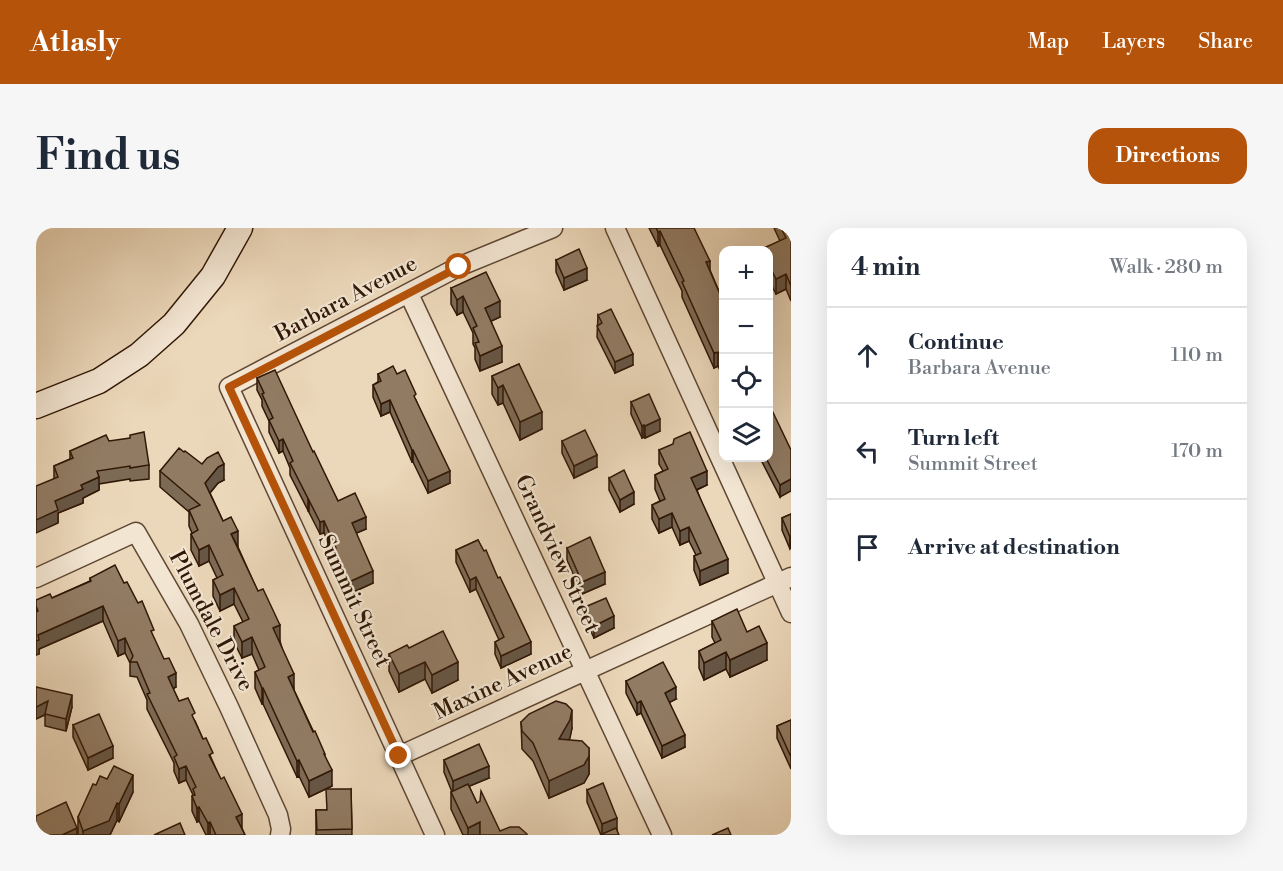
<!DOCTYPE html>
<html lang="en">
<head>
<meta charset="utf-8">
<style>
	body { margin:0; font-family:"Libre Bodoni",serif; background:#f6f6f7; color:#1f2937 }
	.controls { position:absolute; right:18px; top:18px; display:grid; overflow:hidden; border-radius:12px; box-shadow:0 6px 24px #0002 }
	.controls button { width:54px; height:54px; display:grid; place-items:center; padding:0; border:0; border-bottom:2px solid #e0e1e3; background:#fff; color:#1f2937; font:30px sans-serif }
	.stop { position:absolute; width:18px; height:18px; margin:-14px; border:4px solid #b45309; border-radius:50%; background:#fff }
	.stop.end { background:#b45309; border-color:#fff; box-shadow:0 2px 6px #0008 }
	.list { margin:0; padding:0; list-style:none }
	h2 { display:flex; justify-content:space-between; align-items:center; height:78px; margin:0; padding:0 24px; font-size:26px }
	h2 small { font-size:20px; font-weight:400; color:#747a83 }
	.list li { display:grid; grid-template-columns:39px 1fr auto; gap:18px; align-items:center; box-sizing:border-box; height:96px; padding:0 24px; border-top:2px solid #e0e1e3 }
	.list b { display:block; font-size:22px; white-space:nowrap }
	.list p { margin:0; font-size:20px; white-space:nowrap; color:#747a83 }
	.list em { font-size:20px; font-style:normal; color:#747a83 }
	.icon { flex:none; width:33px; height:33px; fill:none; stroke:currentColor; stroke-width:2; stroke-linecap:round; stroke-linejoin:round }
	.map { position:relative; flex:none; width:755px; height:607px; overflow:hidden; border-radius:18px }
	header { display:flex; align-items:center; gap:36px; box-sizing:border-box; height:84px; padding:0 30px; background:#b45309; color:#fff }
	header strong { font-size:28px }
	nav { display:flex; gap:33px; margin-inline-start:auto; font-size:21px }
	.intro { display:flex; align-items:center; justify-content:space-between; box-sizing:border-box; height:144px; padding:0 36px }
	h1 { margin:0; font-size:42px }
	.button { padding:15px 27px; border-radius:18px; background:#b45309; color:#fff; font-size:21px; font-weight:700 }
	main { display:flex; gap:36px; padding:0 36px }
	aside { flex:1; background:#fff; border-radius:18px; box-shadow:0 6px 24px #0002 }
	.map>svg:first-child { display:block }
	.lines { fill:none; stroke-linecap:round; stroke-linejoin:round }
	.street-casing { stroke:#5f4733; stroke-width:21 }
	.secondary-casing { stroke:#301706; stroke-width:27 }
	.street { stroke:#f2e5d2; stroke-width:18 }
	.secondary { stroke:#f2e5d2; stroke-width:24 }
	.wall { fill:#7d6a55; stroke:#301706; stroke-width:1.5 }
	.shaded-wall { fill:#665645; stroke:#301706; stroke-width:1.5 }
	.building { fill:#917b63; stroke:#301706; stroke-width:1.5 }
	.route { stroke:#b45309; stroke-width:8 }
	.labels { text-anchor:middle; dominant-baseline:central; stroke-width:4.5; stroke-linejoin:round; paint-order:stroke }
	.street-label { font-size:22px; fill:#301706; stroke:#f2e5d2 }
</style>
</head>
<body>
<header>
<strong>Atlasly</strong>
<nav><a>Map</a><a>Layers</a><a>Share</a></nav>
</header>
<div class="intro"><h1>Find us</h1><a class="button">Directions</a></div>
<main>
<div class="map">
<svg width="755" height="607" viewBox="0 0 755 607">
	<rect width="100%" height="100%" fill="#ebd7b9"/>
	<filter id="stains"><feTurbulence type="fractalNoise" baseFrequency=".00333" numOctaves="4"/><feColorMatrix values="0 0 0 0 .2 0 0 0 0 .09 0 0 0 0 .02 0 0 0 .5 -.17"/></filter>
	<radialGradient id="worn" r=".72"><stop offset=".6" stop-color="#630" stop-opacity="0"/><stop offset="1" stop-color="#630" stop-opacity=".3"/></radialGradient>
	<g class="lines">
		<defs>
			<g id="street">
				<path d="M579 0 755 385"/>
				<path d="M373 66 626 607"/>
				<path d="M0 350 100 304 153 396 193 479 242 587 245 601 244 607"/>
				<path d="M363 528 755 349"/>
				<path d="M399 607 193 159 422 39 517 0"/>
			</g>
			<path id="secondary" d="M0 178 63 153 103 127 138 96 177 48 204 0"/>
		</defs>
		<!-- street casing -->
		<use href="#street" class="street-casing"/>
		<!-- secondary casing -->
		<use href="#secondary" class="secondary-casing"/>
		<!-- street -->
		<use href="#street" class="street"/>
		<!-- secondary -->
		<use href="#secondary" class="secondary"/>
	</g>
	<!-- wall -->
	<g class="wall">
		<path d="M613 0H658L674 42 687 73 686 147 682 138 678 140 646 69V63L624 17 622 18Z"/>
		<path d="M738 0H755V73L750 61 740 66 732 50V22H728V20L744 13Z"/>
		<path d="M520 32 551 52 528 62 520 44Z"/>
		<path d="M415 60 464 89 455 93 466 134 444 143 439 131V120L437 116V105L427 84 421 87 415 76Z"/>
		<path d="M562 87 597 137 579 145 561 109Z"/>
		<path d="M483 136 506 201 484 212 467 175 462 177 456 166V148Z"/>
		<path d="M342 146H361L380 172 414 255 392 265 377 234H376L354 184 345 188 337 169V157L342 154Z"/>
		<path d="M221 150 277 224 302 273 330 301 320 305 337 355 313 366 298 333V327L288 305 284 306 254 247V240L247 223 243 225 233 204V193L226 178V172L221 162Z"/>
		<path d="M595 174 624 203 609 210 608 209 606 210 595 186Z"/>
		<path d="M73 213 113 237V251L94 253V251L63 256V262L47 270V275L22 285V295L18 251V238L34 231V223Z"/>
		<path d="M526 213 561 239 538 250 526 225Z"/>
		<path d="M623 222 671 257 661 262 692 345 664 357 658 342V328L660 327 653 313 644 317 636 299 623 305 616 291V277L624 273 619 261V247L627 243 623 236Z"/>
		<path d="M755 222 744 269 724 230H732Z"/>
		<path d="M166 236 188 252 182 255 174 265 187 293 202 319 244 413 258 462 289 528 296 558 273 569 263 548 261 549 227 476H226L219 460V444L223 442 216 426 206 430 198 414V398L207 394 198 376 184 383 177 368V352L181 350 173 333 163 338 155 322V306L156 305 153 298V284L124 259V243Z"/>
		<path d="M573 250 598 276 584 284 573 262Z"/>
		<path d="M755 286 754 321 746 302V290Z"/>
		<path d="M442 312 495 426 465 440 459 426V414L463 412 440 361 434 364 420 334V322Z"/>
		<path d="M531 320 569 356 546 366 531 332Z"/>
		<path d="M54 350 88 355 118 411 140 459 137 461 143 473 159 493 209 607H170L163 593 161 594 156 583V568L157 567 150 552 143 555 138 543V535L111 481V472L101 449 94 448V435L89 425 82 428 67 393 3 421V426L0 427V372L16 370 54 353Z"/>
		<path d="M549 379 578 400 558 410 549 391Z"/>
		<path d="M676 393 711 404 731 432 694 449 690 441 668 452 663 440V423L679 415 676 409Z"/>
		<path d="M373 420 422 452 396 465 389 451 363 464 353 443V426Z"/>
		<path d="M590 453 640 471 633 474 649 519 626 530 605 485 601 487 590 465Z"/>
		<path d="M0 459 36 479 30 503 9 498V487L0 491Z"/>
		<path d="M755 492V541L741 510V498Z"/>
		<path d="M485 494 536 500 533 512 553 520V546L548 555 513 570 497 533 486 521Z"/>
		<path d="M37 497 77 530 52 542 37 509Z"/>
		<path d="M408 532 453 550 433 558 441 575 464 603 491 607H427L415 581V564H416L408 544Z"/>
		<path d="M60 557 97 564 83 594 81 592 74 607H42V589Z"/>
		<path d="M315 561 316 607H280V582H290Z"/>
		<path d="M551 562 581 602 565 607 551 574Z"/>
	</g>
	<!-- shaded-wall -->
	<g class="shaded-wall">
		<path d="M624 3V17L622 18V4Z"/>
		<path d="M674 33V48L670 34Z"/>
		<path d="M551 40V52L528 62V50Z"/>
		<path d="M750 46V61L740 66V51Z"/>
		<path d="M427 68V84L421 87V72Z"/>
		<path d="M464 73V89L449 96V80Z"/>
		<path d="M466 118V134L444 143V128Z"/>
		<path d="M682 124V138L678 140V125Z"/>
		<path d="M597 126V137L579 145V134Z"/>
		<path d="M687 131V146L686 147V132Z"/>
		<path d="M467 157V175L462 177V160Z"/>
		<path d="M354 172V184L345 188V176Z"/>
		<path d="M506 184V201L484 212V194Z"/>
		<path d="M624 191V203L609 210V198Z"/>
		<path d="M608 197V209L606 210V198Z"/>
		<path d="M247 211V223L243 225V213Z"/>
		<rect x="376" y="222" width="1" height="12"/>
		<path d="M561 227V239L538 250V238Z"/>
		<path d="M188 236V252L182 255 169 271V255L182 239Z"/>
		<path d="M414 243V255L392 265V253Z"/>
		<path d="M671 243V257L655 264V250Z"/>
		<path d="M63 249V262L47 270V275L22 285V295L0 305V292L19 273 45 257Z"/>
		<path d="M755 251V263L744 269V257Z"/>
		<path d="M598 264V276L584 284V272Z"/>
		<rect x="272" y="271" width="1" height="12"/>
		<path d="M636 285V299L623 305V291Z"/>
		<path d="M330 289V301L316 307V295Z"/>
		<path d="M288 293V305L284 306V294Z"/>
		<path d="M653 299V313L644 317V303Z"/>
		<path d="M202 303V319L195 306Z"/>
		<path d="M755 308V320L754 321V309Z"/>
		<path d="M173 317V333L163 338V322Z"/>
		<path d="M692 331V345L664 357V343Z"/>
		<path d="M337 343V355L313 366V354Z"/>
		<path d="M569 344V356L546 366V354Z"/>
		<path d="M440 349V361L434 364V352Z"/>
		<path d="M198 360V376L184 383V367Z"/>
		<path d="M67 378V393L3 421V426L0 427V413L2 407Z"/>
		<path d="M578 388V400L558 410V398Z"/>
		<path d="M244 397V413L237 416V400Z"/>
		<path d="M216 409V426L206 430V414Z"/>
		<path d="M89 410V425L82 428V413Z"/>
		<path d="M495 414V426L465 440V428Z"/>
		<path d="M731 415V432L694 449V432Z"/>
		<path d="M690 424V441L668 452V435Z"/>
		<path d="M389 434V451L363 464V446Z"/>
		<path d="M422 434V452L396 465V447Z"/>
		<path d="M140 445V459L132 463V449Z"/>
		<path d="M258 446V462L252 449Z"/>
		<path d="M640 459V471L629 477V465Z"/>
		<rect x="226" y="460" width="1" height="16"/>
		<path d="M36 467V479L30 503V491Z"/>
		<path d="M12 473V485L0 491V479Z"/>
		<path d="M605 473V485L601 487V475Z"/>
		<path d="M536 482V500L534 510 523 528V511Z"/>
		<path d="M649 507V519L626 530V518Z"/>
		<path d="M77 518V530L52 542V530Z"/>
		<path d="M553 528V546L548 555 513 570V553Z"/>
		<path d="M263 532V548L261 549V533Z"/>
		<path d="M150 538V552L143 555V541Z"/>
		<path d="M453 538V550L417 565V553Z"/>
		<path d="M296 542V558L273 569V553Z"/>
		<path d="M97 547V564L83 594V576Z"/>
		<path d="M81 575V592L74 607H47V603Z"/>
		<path d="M163 579V593L161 594V580Z"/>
		<path d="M206 586V601L200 589Z"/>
		<path d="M581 590V602L566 607V596Z"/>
		<path d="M174 594V607H172V595Z"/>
		<path d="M444 594V607H432V600Z"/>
		<path d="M41 600V607H26Z"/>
	</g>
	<!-- building -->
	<g class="building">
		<path d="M620 0H658L674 33 670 34 687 73V131L686 132 682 124 678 125 646 54 648 53 624 3 622 4Z"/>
		<path d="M745 0H755V58L750 46 740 51 732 35V22H729L728 20 750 10Z"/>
		<path d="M543 21 551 40 528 50 520 32Z"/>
		<path d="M450 44 464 73 449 80 466 118 444 128 439 115 443 114 437 100 441 98 427 68 421 72 415 60Z"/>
		<path d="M575 81 597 126 579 134 561 98 566 95 562 87Z"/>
		<path d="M483 136 506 184 484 194 467 157 462 160 456 148Z"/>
		<path d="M357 138 361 146 369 142 380 166 378 168 414 243 392 253 377 222H376L354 172 345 176 337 157 345 153 342 146Z"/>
		<path d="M239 142 277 224 278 223 302 273 319 265 330 289 316 295 337 343 313 354 298 321 300 320 288 293 284 294 254 235 257 233 247 211 243 213 233 192 237 190 226 166 228 165 221 150Z"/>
		<path d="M613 166 624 191 609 198 608 197 606 198 595 174Z"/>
		<path d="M732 174 755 222V251L744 257 730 230H732Z"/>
		<path d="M549 202 561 227 538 238 526 213Z"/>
		<path d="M108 204 113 237 94 240V238L61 243 63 249 45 257 47 261 19 273 22 282 0 292V258L22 249 18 238 37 230 34 223 70 207 73 213 94 210V207Z"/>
		<path d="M654 204 671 243 655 250 692 331 664 343 658 328 665 325 653 299 644 303 636 285 623 291 616 277 629 271 619 247 632 241 623 222 637 216 638 211Z"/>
		<path d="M143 220 148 224 149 223 166 236 171 230 182 224 188 236 182 239 169 255 187 293 195 289 202 303 195 306 222 363 227 361 244 397 237 400 258 446 252 449 277 504 279 503 289 526H288L296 542 273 553 263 532 261 533 227 460H226L219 444 229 439 216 409 206 414 198 398 213 391 198 360 184 367 177 352 187 347 173 317 163 322 155 306 162 302 153 282 164 277 124 243Z"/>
		<path d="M588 242 598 264 584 272 573 250Z"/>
		<path d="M755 286V308L754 309 746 290Z"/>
		<path d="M554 309 569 344 546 354 531 320Z"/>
		<path d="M442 312 448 323 450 322 462 350 464 349 495 414 465 428 459 414 468 409 440 349 434 352 420 322Z"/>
		<path d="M79 337 88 355 91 354 102 375 106 373 118 402 115 403 128 431 133 430 140 445 132 449 143 473 152 470 159 485 156 487 167 511 170 510 177 525 173 527 185 551 188 549 206 586 200 589 209 607H180L174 594 172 595 163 579 161 580 156 568 159 567 157 561 160 559 150 538 143 541 138 529 141 527 111 466 114 465 101 434H94L97 428 89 410 82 413 67 378 2 407 3 412 0 413V384L2 383 0 378V372L14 366 16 370 55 353 54 350Z"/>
		<path d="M570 370 578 388 558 398 549 379Z"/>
		<path d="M701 381 711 404 723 398 731 415 694 432 690 424 668 435 663 423 685 412 676 393Z"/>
		<path d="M407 403 422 434 396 447 389 434 363 446 353 426 371 417 373 420Z"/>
		<path d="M627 434 640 459 629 465 649 507 626 518 605 473 601 475 590 453Z"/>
		<path d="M0 459 36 467 30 491 9 486 12 473 0 479Z"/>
		<path d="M520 473 530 476 536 482 534 492 523 511 546 513 553 520V528L548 537 513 553 497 515 486 503 485 494 493 486Z"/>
		<path d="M63 486 77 518 52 530 37 497Z"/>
		<path d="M755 492V529L741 498Z"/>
		<path d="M443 516 453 538 417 553 408 532Z"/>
		<path d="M78 538 97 547 83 576 81 575 73 593 47 603 42 589 57 556 60 557 64 548 71 551Z"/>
		<path d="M567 555 581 590 566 596 551 562Z"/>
		<path d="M432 556 441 575 444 573 445 563 464 603 474 599H483L491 606V607H444V594L432 600 415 564Z"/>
		<path d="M290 561H315L316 601 281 602 280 582H291Z"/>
		<path d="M30 574 41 600 26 607H0V588Z"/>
		<path d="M144 595 149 607H118Z"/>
		<path d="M580 600 583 607H564Z"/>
		<path d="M692 600 695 607H676Z"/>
	</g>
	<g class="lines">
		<!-- route -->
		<path class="route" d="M363 528 193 159 423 39"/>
	</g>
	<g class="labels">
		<!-- street labels -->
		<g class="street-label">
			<text transform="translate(310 71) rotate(-28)">Barbara Avenue</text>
			<text transform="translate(521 326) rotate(65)">Grandview Street</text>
			<text transform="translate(318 373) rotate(65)">Summit Street</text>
			<text transform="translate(175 393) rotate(62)">Plumdale Drive</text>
			<text transform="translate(467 454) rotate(-25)">Maxine Avenue</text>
		</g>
	</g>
	<rect width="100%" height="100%" filter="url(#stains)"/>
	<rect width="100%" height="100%" fill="url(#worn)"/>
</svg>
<div class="controls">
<button>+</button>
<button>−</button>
<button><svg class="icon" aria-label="locate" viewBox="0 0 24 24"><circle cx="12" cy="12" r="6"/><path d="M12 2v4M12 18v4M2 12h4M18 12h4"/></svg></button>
<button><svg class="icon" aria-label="layers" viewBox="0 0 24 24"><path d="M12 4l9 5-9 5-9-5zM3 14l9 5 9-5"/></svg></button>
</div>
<div class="stop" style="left:423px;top:39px"></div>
<div class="stop end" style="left:363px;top:528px"></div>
</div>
<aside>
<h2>4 min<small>Walk · 280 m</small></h2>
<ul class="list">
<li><svg class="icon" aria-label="ahead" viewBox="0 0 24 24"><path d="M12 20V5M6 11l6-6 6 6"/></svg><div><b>Continue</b><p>Barbara Avenue</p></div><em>110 m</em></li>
<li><svg class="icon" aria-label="left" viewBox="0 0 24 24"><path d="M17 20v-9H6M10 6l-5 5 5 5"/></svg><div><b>Turn left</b><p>Summit Street</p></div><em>170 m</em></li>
<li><svg class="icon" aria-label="arrive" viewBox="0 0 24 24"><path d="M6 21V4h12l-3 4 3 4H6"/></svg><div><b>Arrive at destination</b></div></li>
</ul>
</aside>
</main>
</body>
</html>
